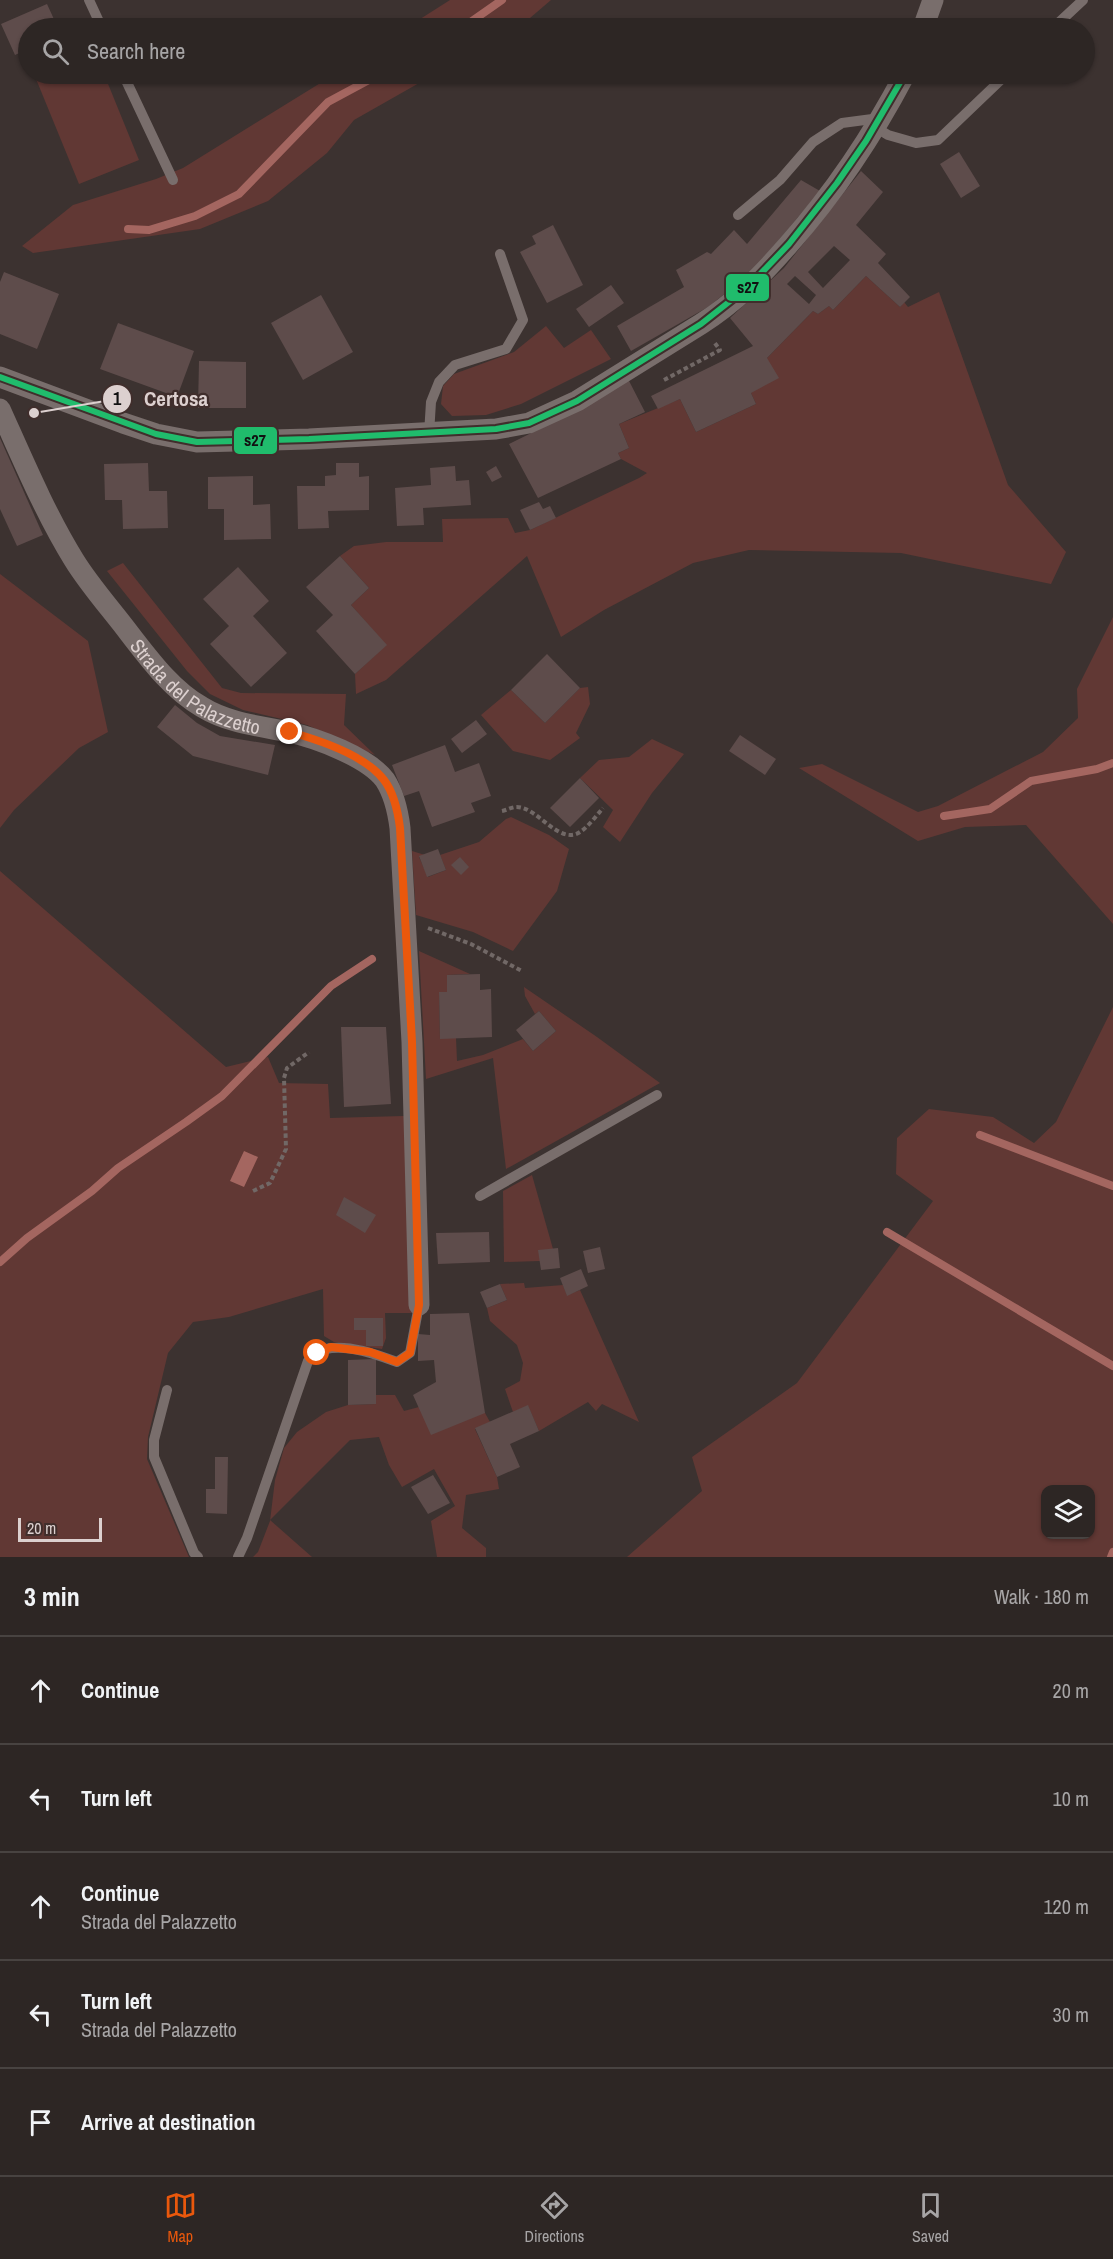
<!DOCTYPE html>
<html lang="en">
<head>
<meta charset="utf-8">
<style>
	body { margin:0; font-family:"Archivo Narrow",sans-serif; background:#393231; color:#f1f3f6 }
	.controls { position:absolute; right:18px; bottom:18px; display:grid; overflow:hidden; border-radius:12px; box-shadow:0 2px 4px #0004 }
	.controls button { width:54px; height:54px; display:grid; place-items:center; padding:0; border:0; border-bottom:2px solid #484341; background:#2d2624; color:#f1f3f6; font:30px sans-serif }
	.scale { position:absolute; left:18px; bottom:15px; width:84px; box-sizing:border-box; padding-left:6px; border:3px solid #dcd0cf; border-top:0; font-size:16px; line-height:21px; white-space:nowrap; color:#dcd0cf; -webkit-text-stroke:4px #402e2c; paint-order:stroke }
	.stop { position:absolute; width:18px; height:18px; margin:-14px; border:4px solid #ea580c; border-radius:50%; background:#fff }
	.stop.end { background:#ea580c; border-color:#fff; box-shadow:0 2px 6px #0008 }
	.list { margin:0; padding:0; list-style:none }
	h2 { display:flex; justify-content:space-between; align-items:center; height:78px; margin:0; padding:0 24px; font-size:26px }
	h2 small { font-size:20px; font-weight:400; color:#a7a5a6 }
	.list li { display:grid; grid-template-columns:39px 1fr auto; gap:18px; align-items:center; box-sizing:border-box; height:108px; padding:0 24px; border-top:2px solid #484341 }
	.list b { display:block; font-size:22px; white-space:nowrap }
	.list p { margin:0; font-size:20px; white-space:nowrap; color:#a7a5a6 }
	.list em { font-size:20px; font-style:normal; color:#a7a5a6 }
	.icon { flex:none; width:33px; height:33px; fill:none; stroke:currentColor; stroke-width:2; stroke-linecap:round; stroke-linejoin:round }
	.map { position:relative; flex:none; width:1113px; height:1557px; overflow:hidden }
	.search { position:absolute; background:#2d2624; box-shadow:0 2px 4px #0004; left:18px; right:18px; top:18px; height:66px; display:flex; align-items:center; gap:15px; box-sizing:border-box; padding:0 21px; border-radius:33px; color:#a7a5a6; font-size:22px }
	.sheet { height:618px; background:#2d2624 }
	nav { display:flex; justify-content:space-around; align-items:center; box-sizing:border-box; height:84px; border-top:2px solid #484341; background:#2d2624; font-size:16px; color:#a7a5a6 }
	nav a { display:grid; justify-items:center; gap:3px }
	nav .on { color:#ea580c }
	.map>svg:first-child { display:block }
	.green { fill:#613834; fill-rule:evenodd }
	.water { fill:#a46660 }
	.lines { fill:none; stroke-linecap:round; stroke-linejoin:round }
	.stream { stroke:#a46660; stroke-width:8 }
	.building { fill:#5e4c4b; fill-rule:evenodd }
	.path { stroke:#716866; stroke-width:4; stroke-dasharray:4.5 3; stroke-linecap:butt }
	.lane { stroke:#796e6c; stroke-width:10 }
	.street { stroke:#796e6c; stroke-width:21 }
	.bus-1-casing { stroke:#402e2c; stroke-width:10 }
	.bus-1 { stroke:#20bc6c; stroke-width:6 }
	.route { stroke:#ea580c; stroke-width:8 }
	.labels { text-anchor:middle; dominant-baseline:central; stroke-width:4.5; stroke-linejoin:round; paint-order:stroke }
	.street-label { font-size:20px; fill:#dcd0cf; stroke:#402e2c }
	.leader { fill:none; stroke:#dcd0cf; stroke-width:2 }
	.callout-dot { fill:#dcd0cf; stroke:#402e2c; stroke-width:2 }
	.mark-label { font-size:18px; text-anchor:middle; font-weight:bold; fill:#111 }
	.callout-label { font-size:21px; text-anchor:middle; font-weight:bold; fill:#dcd0cf; stroke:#402e2c; stroke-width:4.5; stroke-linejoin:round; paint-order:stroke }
	.line-badge { stroke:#402e2c; stroke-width:2 }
	.pale-badge-label { font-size:16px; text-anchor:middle; font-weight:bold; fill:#111 }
</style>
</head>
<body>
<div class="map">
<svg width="1113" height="1557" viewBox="0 0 1113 1557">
	<rect width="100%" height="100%" fill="#3c3230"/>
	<!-- green -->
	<g class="green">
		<path d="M450 0H551L530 18 512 28H406Z"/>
		<path d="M34 74H104L139 160 79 184Z"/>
		<path d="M335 74H435L354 120 327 153 268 201 200 229 33 253 22 246 73 205 156 179 183 168Z"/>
		<path d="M866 276 900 307 904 302 908 307 939 292 1008 485 1066 552 1051 584 901 553 749 550 693 563 604 610 561 637 527 556 386 680 356 694 355 674 386 645 351 605 369 588 340 556 354 546 386 542H443L442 519 508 518 515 533 530 530 639 478 647 473 621 459 618 453 629 448 619 424 680 399 696 432 756 404 751 393 767 358 813 311 818 314 829 306 833 310Z"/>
		<path d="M546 326 564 348 591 330 611 359 521 404 486 415 452 416 441 404 443 386 454 374 514 352Z"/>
		<path d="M123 563 222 688 241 693 346 694 344 725 375 755 307 725 243 710 210 694 187 671 107 571Z"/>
		<path d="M0 574 88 641 108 732 79 748 14 810 0 828Z"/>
		<path d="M1113 617V924L1026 825 965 827 918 841 799 768 822 764 918 812 938 806 1043 752 1078 718 1077 689Z"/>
		<path d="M588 687 590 704 576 733 580 738 550 760 513 751 481 715 511 690 545 723 580 688Z"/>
		<path d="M652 739 684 754 652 793 620 842 603 827 613 810 580 778 599 760 629 757Z"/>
		<path d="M511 817 549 835 569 849 557 891 513 951 473 932 416 915 412 851 425 855 419 857 428 877 446 870 440 855 479 842 506 819Z"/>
		<path d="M0 871 226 1067 268 1057 279 1083 328 1084 330 1118 404 1116 412 1313H385L386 1338 382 1349 334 1342 324 1336 323 1289 229 1317 193 1322 168 1353 148 1437 147 1459 189 1557H0Z"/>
		<path d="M419 951 470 974 447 975V992L439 993 440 1038H456L457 1061 483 1055 523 1039 533 1051 556 1031 539 1011 535 1014 525 996 524 987 597 1037 660 1083 506 1169 493 1058 426 1079Z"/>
		<path d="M1113 1007V1557H627L702 1491 692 1457 797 1383 933 1201 896 1174 897 1138 929 1109 993 1117 1034 1143 1056 1122ZM1046 1490H1090V1534H1046Z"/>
		<path d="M532 1175 553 1249 540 1261 504 1262 503 1191Z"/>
		<path d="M524 1283 525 1288 563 1285 567 1295 580 1290 639 1422 602 1404 596 1411 588 1402 539 1431 528 1406 513 1412 505 1389 520 1381 523 1363 517 1345 490 1321 487 1308 507 1300 500 1284Z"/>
		<path d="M376 1395H395L404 1411 419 1407 485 1413 490 1422 475 1429 497 1477 499 1489 466 1495 462 1528 486 1548V1557H437L431 1521 455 1506 434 1469 402 1487 389 1465 379 1437 350 1440 270 1520 312 1557H253L258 1552 270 1521 275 1480 284 1448 297 1432 326 1412 348 1405 376 1404Z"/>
	</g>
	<!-- water -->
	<path class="water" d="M244 1151 258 1157 244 1187 230 1181Z"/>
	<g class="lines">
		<!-- stream -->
		<g class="stream">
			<path d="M462 28 502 0"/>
			<path d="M128 229 149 230 195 216 239 194 328 102 380 74"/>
			<path d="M944 816 990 809 1031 781 1097 769 1113 763"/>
			<path d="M980 1135 1113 1186"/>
			<path d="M887 1232 1113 1366"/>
			<path d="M0 1262 27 1238 92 1191 118 1168 186 1122 222 1096 331 986 372 959"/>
			<path d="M1111 1557 1113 1552"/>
		</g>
	</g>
	<!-- building -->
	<g class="building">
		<path d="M47 4 58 28H28V49L15 55 1 24Z"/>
		<path d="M959 152 980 186 961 198 940 164Z"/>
		<path d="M861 171 883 192 856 225 886 254 878 263 910 297 900 307 866 276 833 310 829 306 818 314 813 311 767 358 779 378 751 393 756 404 696 432 680 399 658 409 651 396 753 346 730 318 784 268ZM834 246 850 260 823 288 808 272ZM795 276 816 295 809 304 787 284Z"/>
		<path d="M801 180 820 191 752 272 708 307 631 351 617 326 684 287 676 270 707 252 711 254 734 230 747 244Z"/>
		<path d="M553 225 583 285 547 303 520 252 536 244 532 236Z"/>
		<path d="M4 272 59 294 37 349 0 334V282Z"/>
		<path d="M611 285 624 303 589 327 576 309Z"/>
		<path d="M321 295 353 352 303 380 271 323Z"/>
		<path d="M118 323 194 351 177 397 100 369Z"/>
		<path d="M199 361 246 362V408H198Z"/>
		<path d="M628 379 645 412 619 424 629 448 618 453 621 459 538 498 509 444 588 405Z"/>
		<path d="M0 438 43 535 17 546 0 509Z"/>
		<path d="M148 463 149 491H167L168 528 123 529 122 500H105L104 464Z"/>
		<path d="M336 463H359V477L369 476V510L328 511 329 528 298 529 297 486H325V476L336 475Z"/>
		<path d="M455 466 456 481 469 480 471 505 423 508 424 525 397 526 395 488 431 485 430 468Z"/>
		<path d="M496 466 502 477 492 482 486 472Z"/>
		<path d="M253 476V505L270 504 271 539 224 540V509H208V477Z"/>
		<path d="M539 502 543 509 550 506 556 518 530 530 520 510Z"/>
		<path d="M340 556 369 588 351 605 387 645 355 674 316 631 333 615 306 587Z"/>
		<path d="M238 567 269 601 253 616 287 653 251 687 210 644 229 626 203 599Z"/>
		<path d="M547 654 580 688 545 723 511 690Z"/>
		<path d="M175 705 197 723 220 736 275 745 268 775 193 756 157 727Z"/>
		<path d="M476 720 487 734 462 753 451 739Z"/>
		<path d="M740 735 776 759 765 775 729 751Z"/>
		<path d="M445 745 455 772 479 763 491 796 471 803 475 812 432 827 419 791 404 796 392 765Z"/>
		<path d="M580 778 599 798 570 827 550 808Z"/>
		<path d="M438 849 446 870 427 877 419 856Z"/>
		<path d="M460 857 469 867 461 875 451 865Z"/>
		<path d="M480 974V990L491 989 492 1037 440 1039 439 992H447V975Z"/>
		<path d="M539 1011 556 1031 533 1051 516 1030Z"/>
		<path d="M341 1027H386L391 1104 344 1107Z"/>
		<path d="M344 1197 376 1215 365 1233 336 1215Z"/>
		<path d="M489 1232 490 1262 438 1264 436 1233Z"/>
		<path d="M600 1247 605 1269 588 1273 583 1251Z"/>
		<path d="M558 1248 560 1268 541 1270 538 1250Z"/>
		<path d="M581 1269 588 1286 567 1296 560 1278Z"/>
		<path d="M500 1284 507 1300 487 1308 480 1292Z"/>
		<path d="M469 1313 485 1413 431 1435 413 1395 436 1382 434 1360 418 1361V1334L430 1335V1314Z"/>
		<path d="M354 1318H383V1346H366V1330H354Z"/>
		<path d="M376 1359V1404L348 1405V1360Z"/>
		<path d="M528 1405 539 1431 510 1444 520 1467 497 1477 475 1428Z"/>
		<path d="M215 1457H228L227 1514 206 1513V1489H215Z"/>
		<path d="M433 1475 450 1503 428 1514 411 1487Z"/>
	</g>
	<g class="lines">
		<!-- path -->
		<g class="path">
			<path d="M664 380 720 350 714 342"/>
			<path d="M502 811C507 810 512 807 516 807 537 806 559 846 580 832 588 827 596 816 603 808"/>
			<path d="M428 928 471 944 522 971"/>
			<path d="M253 1191 270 1183 286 1149 284 1078 287 1068 309 1052"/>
		</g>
		<!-- lane -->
		<g class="lane">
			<path d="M89 0 102 28"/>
			<path d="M1053 28 1083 0"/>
			<path d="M123 74 173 180"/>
			<path d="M875 127 888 135 916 143 938 140 1007 74"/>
			<path d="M738 215 780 180 813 142 842 123 880 118"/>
			<path d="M429 434 431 402 439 382 455 365 506 349 523 320 500 254"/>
			<path d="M480 1196 657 1095"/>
			<path d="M167 1390 154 1440V1457L194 1553 198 1557"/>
			<path d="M238 1557 247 1538 308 1361C314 1356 323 1348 332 1348 354 1346 377 1355 397 1362L410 1353 419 1305"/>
		</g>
		<!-- street -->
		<g class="street">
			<path d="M923 28 933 0"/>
			<path d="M0 377 123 423 156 434 197 442 309 439 496 429 529 423 577 401 701 324C736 302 762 275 789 244 835 192 873 135 905 74"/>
			<path id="s1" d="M0 409C23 460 45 513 74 560 90 586 111 609 129 633 150 660 172 690 202 707 228 723 259 726 289 732 316 738 368 757 385 780 394 794 398 812 400 828L412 1042 419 1305"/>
		</g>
		<defs>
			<path id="bus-1" d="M0 377 156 434 197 442 309 439 496 429 529 423 577 401 701 324 748 287 789 244 837 183 866 141 905 74"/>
		</defs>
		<!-- bus-1 casing -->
		<use href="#bus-1" class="bus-1-casing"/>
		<!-- bus-1 -->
		<use href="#bus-1" class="bus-1"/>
	</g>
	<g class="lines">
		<!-- route -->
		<path class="route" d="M290 732C319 740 365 755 384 780 394 793 398 812 400 828L412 1042 419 1305 410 1353 397 1362 370 1352 331 1347 317 1353"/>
	</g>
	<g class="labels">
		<!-- street labels -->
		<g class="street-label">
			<text stroke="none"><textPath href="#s1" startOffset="348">Strada del Palazzetto</textPath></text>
		</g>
	</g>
	<!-- callouts -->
	<path class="leader" d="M34 413L117 399"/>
	<g class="callout-dot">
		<circle cx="34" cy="413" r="6"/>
		<circle cx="117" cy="399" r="15"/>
	</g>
	<g class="mark-label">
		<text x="117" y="405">1</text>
	</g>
	<g class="callout-label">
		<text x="176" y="406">Certosa</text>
	</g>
	<g class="line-badge">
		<rect x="725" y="273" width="45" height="29" rx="6" fill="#20bc6c"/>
		<rect x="233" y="426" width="45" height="29" rx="6" fill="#20bc6c"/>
	</g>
	<g class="pale-badge-label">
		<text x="748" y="293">s27</text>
		<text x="255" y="446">s27</text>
	</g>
</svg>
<div class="controls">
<button><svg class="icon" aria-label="layers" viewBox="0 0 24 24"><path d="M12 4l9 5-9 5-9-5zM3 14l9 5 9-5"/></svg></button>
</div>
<div class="scale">20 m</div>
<div class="stop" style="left:317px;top:1353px"></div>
<div class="stop end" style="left:290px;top:732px"></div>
<div class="search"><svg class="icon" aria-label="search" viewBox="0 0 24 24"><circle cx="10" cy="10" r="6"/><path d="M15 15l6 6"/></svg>Search here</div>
</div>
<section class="sheet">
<h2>3 min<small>Walk · 180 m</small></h2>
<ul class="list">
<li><svg class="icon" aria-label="ahead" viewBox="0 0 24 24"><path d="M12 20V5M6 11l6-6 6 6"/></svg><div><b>Continue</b></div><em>20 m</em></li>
<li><svg class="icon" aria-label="left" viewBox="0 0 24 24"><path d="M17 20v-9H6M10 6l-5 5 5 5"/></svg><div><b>Turn left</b></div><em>10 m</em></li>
<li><svg class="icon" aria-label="ahead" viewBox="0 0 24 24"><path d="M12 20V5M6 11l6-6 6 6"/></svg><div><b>Continue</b><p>Strada del Palazzetto</p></div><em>120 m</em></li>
<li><svg class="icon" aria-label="left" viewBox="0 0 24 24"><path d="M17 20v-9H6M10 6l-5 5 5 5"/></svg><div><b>Turn left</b><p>Strada del Palazzetto</p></div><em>30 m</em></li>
<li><svg class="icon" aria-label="arrive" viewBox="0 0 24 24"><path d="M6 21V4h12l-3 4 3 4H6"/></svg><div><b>Arrive at destination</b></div></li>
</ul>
</section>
<nav>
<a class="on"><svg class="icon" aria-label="map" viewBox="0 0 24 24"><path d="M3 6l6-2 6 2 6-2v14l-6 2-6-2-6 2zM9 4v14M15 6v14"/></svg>Map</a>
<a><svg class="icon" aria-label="directions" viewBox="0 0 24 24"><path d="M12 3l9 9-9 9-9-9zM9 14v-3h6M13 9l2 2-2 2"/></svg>Directions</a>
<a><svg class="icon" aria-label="saved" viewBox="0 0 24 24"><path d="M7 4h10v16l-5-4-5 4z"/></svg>Saved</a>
</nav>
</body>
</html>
